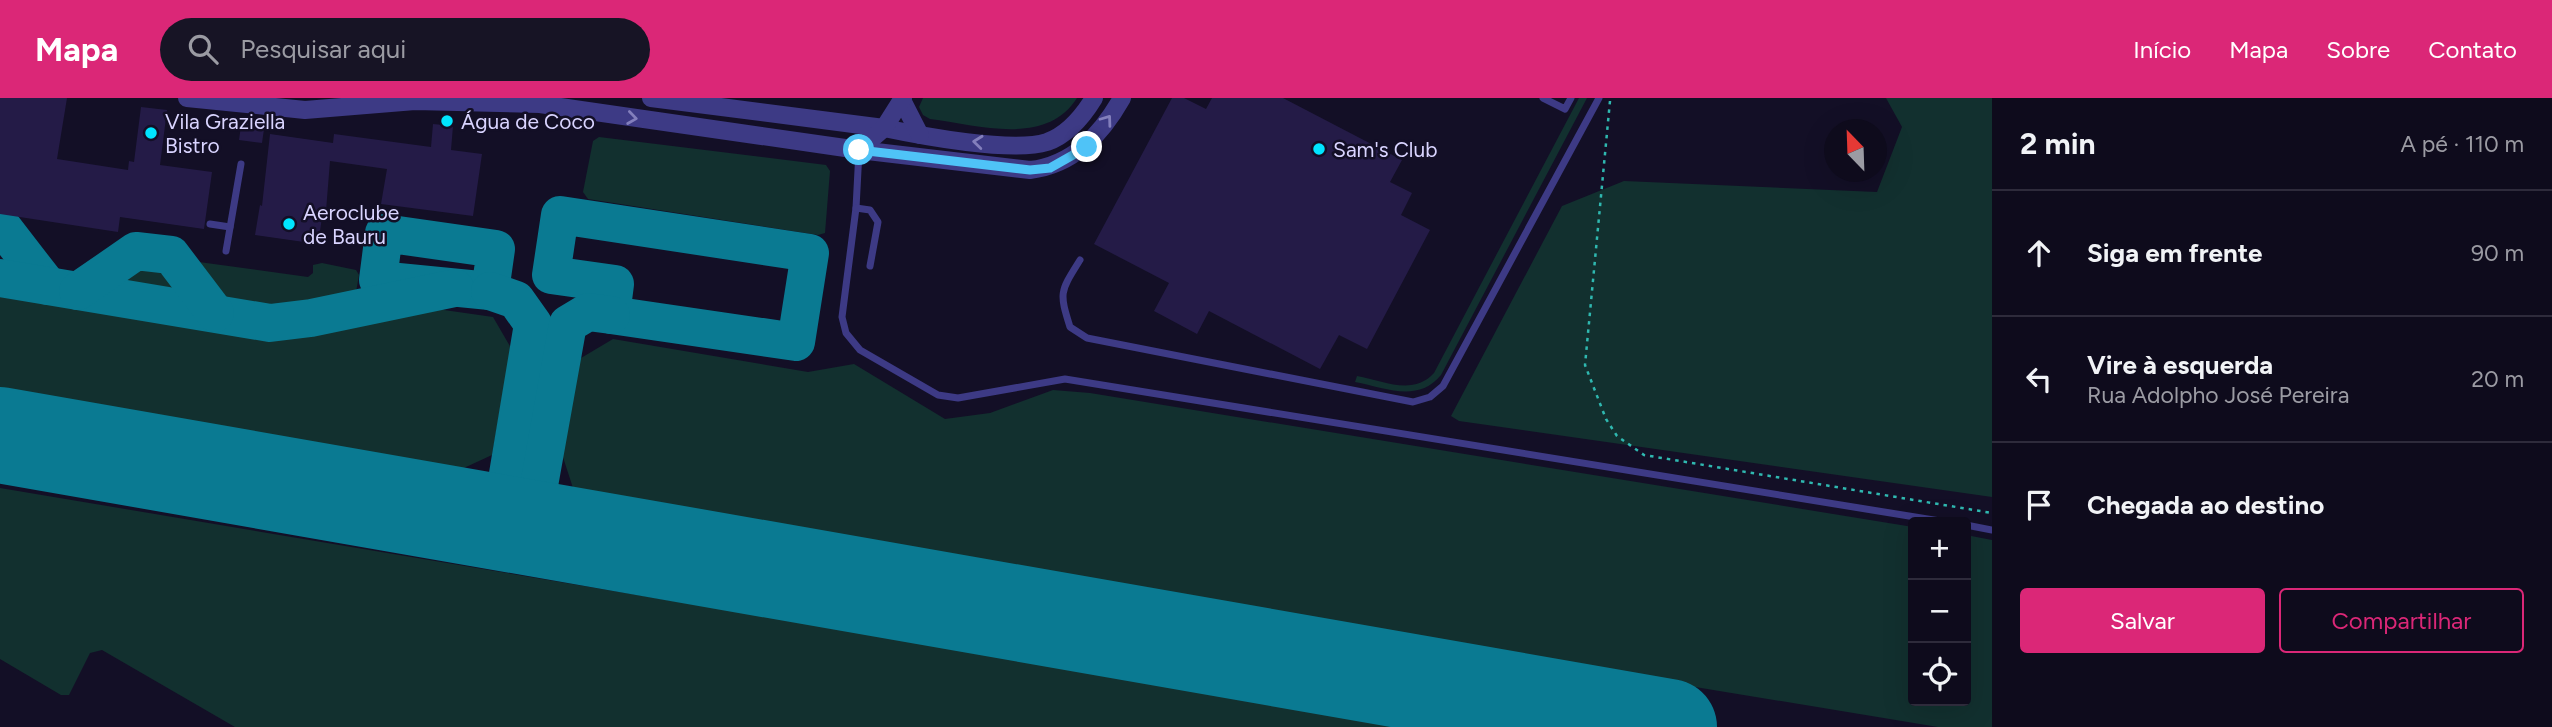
<!DOCTYPE html>
<html lang="pt">
<head>
<meta charset="utf-8">
<style>
	body { margin:0; font-family:Figtree,sans-serif; background:#171425; color:#f1f3f6 }
	.controls { position:absolute; right:21px; bottom:21px; display:grid; overflow:hidden; border-radius:7px; box-shadow:0 7px 28px #0002 }
	.controls button { width:63px; height:63px; display:grid; place-items:center; padding:0; border:0; border-bottom:2px solid #2e2b3b; background:#0e0b1c; color:#f1f3f6; font:35px sans-serif }
	.compass { position:absolute; left:1824px; top:21px; width:63px; height:63px; border-radius:50%; background:#0e0b1c; box-shadow:0 7px 28px #0002; rotate:337deg }
	.stop { position:absolute; width:21px; height:21px; margin:-16px; border:5px solid #4fc3f7; border-radius:50%; background:#fff }
	.stop.end { background:#4fc3f7; border-color:#fff; box-shadow:0 2px 7px #0008 }
	.list { margin:0; padding:0; list-style:none }
	h2 { display:flex; justify-content:space-between; align-items:center; height:91px; margin:0; padding:0 28px; font-size:30px }
	h2 small { font-size:23px; font-weight:400; color:#9b9ba3 }
	.list li { display:grid; grid-template-columns:46px 1fr auto; gap:21px; align-items:center; box-sizing:border-box; height:126px; padding:0 28px; border-top:2px solid #2e2b3b }
	.list b { display:block; font-size:26px; white-space:nowrap }
	.list p { margin:0; font-size:23px; white-space:nowrap; color:#9b9ba3 }
	.list em { font-size:23px; font-style:normal; color:#9b9ba3 }
	.actions { display:flex; gap:14px; padding:21px 28px }
	.actions a { flex:1; padding:16px 0; border:2px solid #db2777; border-radius:7px; text-align:center; font-size:24px; color:#db2777 }
	.actions .main { background:#db2777; color:#fff }
	.icon { flex:none; width:38px; height:38px; fill:none; stroke:currentColor; stroke-width:2; stroke-linecap:round; stroke-linejoin:round }
	.map { position:relative; flex:none; width:1992px; height:629px; overflow:hidden }
	header { display:flex; align-items:center; gap:42px; box-sizing:border-box; height:98px; padding:0 35px; background:#db2777; color:#fff }
	header strong { font-size:33px }
	nav { display:flex; gap:38px; margin-inline-start:auto; font-size:24px }
	.search { width:490px; height:63px; background:#171425; display:flex; align-items:center; gap:18px; box-sizing:border-box; padding:0 24px; border-radius:38px; color:#9b9ba3; font-size:26px }
	main { display:flex }
	aside { flex:1; background:#0e0b1c }
	.map>svg:first-child { display:block }
	.green { fill:#12302f }
	.lines { fill:none; stroke-linecap:round; stroke-linejoin:round }
	.taxiway { stroke:#0a7a92; stroke-width:38 }
	.runway { stroke:#0a7a92; stroke-width:96 }
	.building { fill:#241b47 }
	.path { stroke:#2fb8b0; stroke-width:2.5; stroke-dasharray:3.5 5; stroke-linecap:butt }
	.service { stroke:#3d3a85; stroke-width:7 }
	.tertiary { stroke:#3d3a85; stroke-width:18 }
	.oneway { stroke:#837fbc }
	.route { stroke:#4fc3f7; stroke-width:9 }
	.poi-dot { fill:#00e5ff; stroke:#130f26; stroke-width:2.5 }
	.labels { text-anchor:middle; dominant-baseline:central; stroke-width:5; stroke-linejoin:round; paint-order:stroke }
	.poi-label { font-size:21px; fill:#d9d4ff; stroke:#130f26; text-anchor:start }
</style>
</head>
<body>
<header>
<strong>Mapa</strong>
<div class="search"><svg class="icon" aria-label="search" viewBox="0 0 24 24"><circle cx="10" cy="10" r="6"/><path d="M15 15l6 6"/></svg>Pesquisar aqui</div>
<nav><a>Início</a><a>Mapa</a><a>Sobre</a><a>Contato</a></nav>
</header>
<main>
<div class="map">
<svg width="1992" height="629" viewBox="0 0 1992 629">
	<rect width="100%" height="100%" fill="#130f26"/>
	<!-- green -->
	<g class="green">
		<path d="M923 0H1077C1046 49 978 27 930 21L923 17 919 9Z"/>
		<path d="M1579 0H1587L1441 277C1418 305 1386 290 1355 284L1357 278C1384 283 1413 298 1434 275Z"/>
		<path d="M1886 0H1992V399L1459 323 1451 318 1562 108 1624 83 1877 94 1902 29Z"/>
		<path d="M599 39 826 67 830 73 825 135 818 137 588 101 583 94 593 43Z"/>
		<path d="M141 157 160 159 164 161 192 204 189 207 100 189 99 184Z"/>
		<path d="M199 164 308 179 313 175V167L322 165 356 172 359 177 355 200 349 204 281 218 227 211 219 208 190 172Z"/>
		<path d="M0 188 278 237 423 209 493 219 511 250 492 357 453 375 0 298Z"/>
		<path d="M613 241 808 274 854 266 945 321 990 315 1053 292 1090 295 1913 429V603H1966V437L1992 442V629H1938L593 407 573 390 561 353 576 263Z"/>
		<path d="M0 390 1424 629H235L102 552 90 555 69 597H61L0 561Z"/>
	</g>
	<g class="lines">
		<!-- taxiway -->
		<g class="taxiway">
			<path d="M560 117 810 155 796 244 611 217 615 186 551 177Z"/>
			<path d="M0 126 48 188"/>
			<path d="M384 135 496 151 490 193 378 182Z"/>
			<path d="M0 180 270 225 311 220 455 190"/>
			<path d="M78 193 136 153 171 157 215 215"/>
			<path d="M453 416 506 388 533 226 516 202 490 193"/>
			<path d="M568 437 538 393 568 226 588 214 611 217"/>
			<path d="M1460 593 1486 629"/>
			<path d="M1513 629 1545 608"/>
		</g>
		<!-- runway -->
		<path class="runway" d="M0 337 1669 629"/>
	</g>
	<!-- building -->
	<g class="building">
		<path d="M0 0H67L57 61 128 72 129 63 134 64 141 9 167 12 160 67 212 74 204 131 120 119 118 134 0 116Z"/>
		<path d="M1172 0H1184L1206 11 1212 0H1283L1402 62 1390 84 1412 95 1401 117 1430 132 1367 251 1339 237 1320 271 1209 213 1197 236 1154 213 1169 185 1094 146Z"/>
		<path d="M242 21 265 24 262 45 239 42Z"/>
		<path d="M433 26 453 28 451 52 482 56 473 118 381 106 387 71 330 63 326 113H323L318 146 255 137 260 107 262 108 270 36 333 45 334 36 431 49Z"/>
	</g>
	<g class="lines">
		<!-- path -->
		<path class="path" d="M1610 3 1585 267 1606 321 1617 338 1644 357 1992 415"/>
		<!-- service -->
		<g class="service">
			<path d="M1543 0 1565 11 1571 0"/>
			<path d="M859 53 856 110 842 219 846 235 860 252 938 297 958 300 1065 281 1946 424"/>
			<path d="M856 110 870 112 878 124 870 168"/>
			<path d="M210 126 230 129"/>
			<path d="M226 153 241 66"/>
			<path d="M1080 162C1060 194 1059 194 1070 229L1087 240 1413 304 1430 299 1443 288 1599 0"/>
			<path d="M1966 427 1992 432"/>
		</g>
		<!-- tertiary -->
		<g class="tertiary">
			<path d="M187 0 305 12 415 3 540 6 859 52 1030 72C1073 67 1101 37 1122 0"/>
			<path d="M651 0 884 30C922 38 1012 55 1047 44 1067 37 1083 18 1094 0"/>
			<path d="M902 2 920 37"/>
			<path d="M859 52 884 30 903 0"/>
		</g>
	</g>
	<!-- one-way arrows -->
	<defs><path id="oneway-chevron" d="M-2-3.5L2.5 0L-2 3.5" fill="none" stroke-width="1.6" stroke-linecap="round" stroke-linejoin="round" transform="scale(1.75)"/></defs>
	<g class="oneway">
		<use href="#oneway-chevron" transform="translate(632 20) rotate(8)"/>
		<use href="#oneway-chevron" transform="translate(1107 22) rotate(-54)"/>
		<use href="#oneway-chevron" transform="translate(978 44) rotate(-174)"/>
	</g>
	<g class="lines">
		<!-- route -->
		<path class="route" d="M859 52 1030 72 1050 70 1087 49"/>
	</g>
	<!-- markers -->
	<g class="poi-dot">
		<circle cx="447" cy="23" r="7"/>
		<circle cx="151" cy="35" r="7"/>
		<circle cx="1319" cy="51" r="7"/>
		<circle cx="289" cy="126" r="7"/>
	</g>
	<g class="labels">
		<!-- poi labels -->
		<g class="poi-label">
			<text x="165" y="23">Vila Graziella<tspan x="165" dy="24">Bistro</tspan></text>
			<text x="461" y="23">Água de Coco</text>
			<text x="1333" y="51">Sam's Club</text>
			<text x="303" y="114">Aeroclube<tspan x="303" dy="24">de Bauru</tspan></text>
		</g>
	</g>
</svg>
<div class="controls">
<button>+</button>
<button>−</button>
<button><svg class="icon" aria-label="locate" viewBox="0 0 24 24"><circle cx="12" cy="12" r="6"/><path d="M12 2v4M12 18v4M2 12h4M18 12h4"/></svg></button>
</div>
<svg class="compass" viewBox="-18 -18 36 36"><path d="M0-13l5 13h-10z" fill="#e53935"/><path d="M0 13l5-13h-10z" fill="#9b9ba3"/></svg>
<div class="stop" style="left:859px;top:52px"></div>
<div class="stop end" style="left:1087px;top:49px"></div>
</div>
<aside>
<h2>2 min<small>A pé · 110 m</small></h2>
<ul class="list">
<li><svg class="icon" aria-label="ahead" viewBox="0 0 24 24"><path d="M12 20V5M6 11l6-6 6 6"/></svg><div><b>Siga em frente</b></div><em>90 m</em></li>
<li><svg class="icon" aria-label="left" viewBox="0 0 24 24"><path d="M17 20v-9H6M10 6l-5 5 5 5"/></svg><div><b>Vire à esquerda</b><p>Rua Adolpho José Pereira</p></div><em>20 m</em></li>
<li><svg class="icon" aria-label="arrive" viewBox="0 0 24 24"><path d="M6 21V4h12l-3 4 3 4H6"/></svg><div><b>Chegada ao destino</b></div></li>
</ul>
<div class="actions"><a class="main">Salvar</a><a>Compartilhar</a></div>
</aside>
</main>
</body>
</html>
